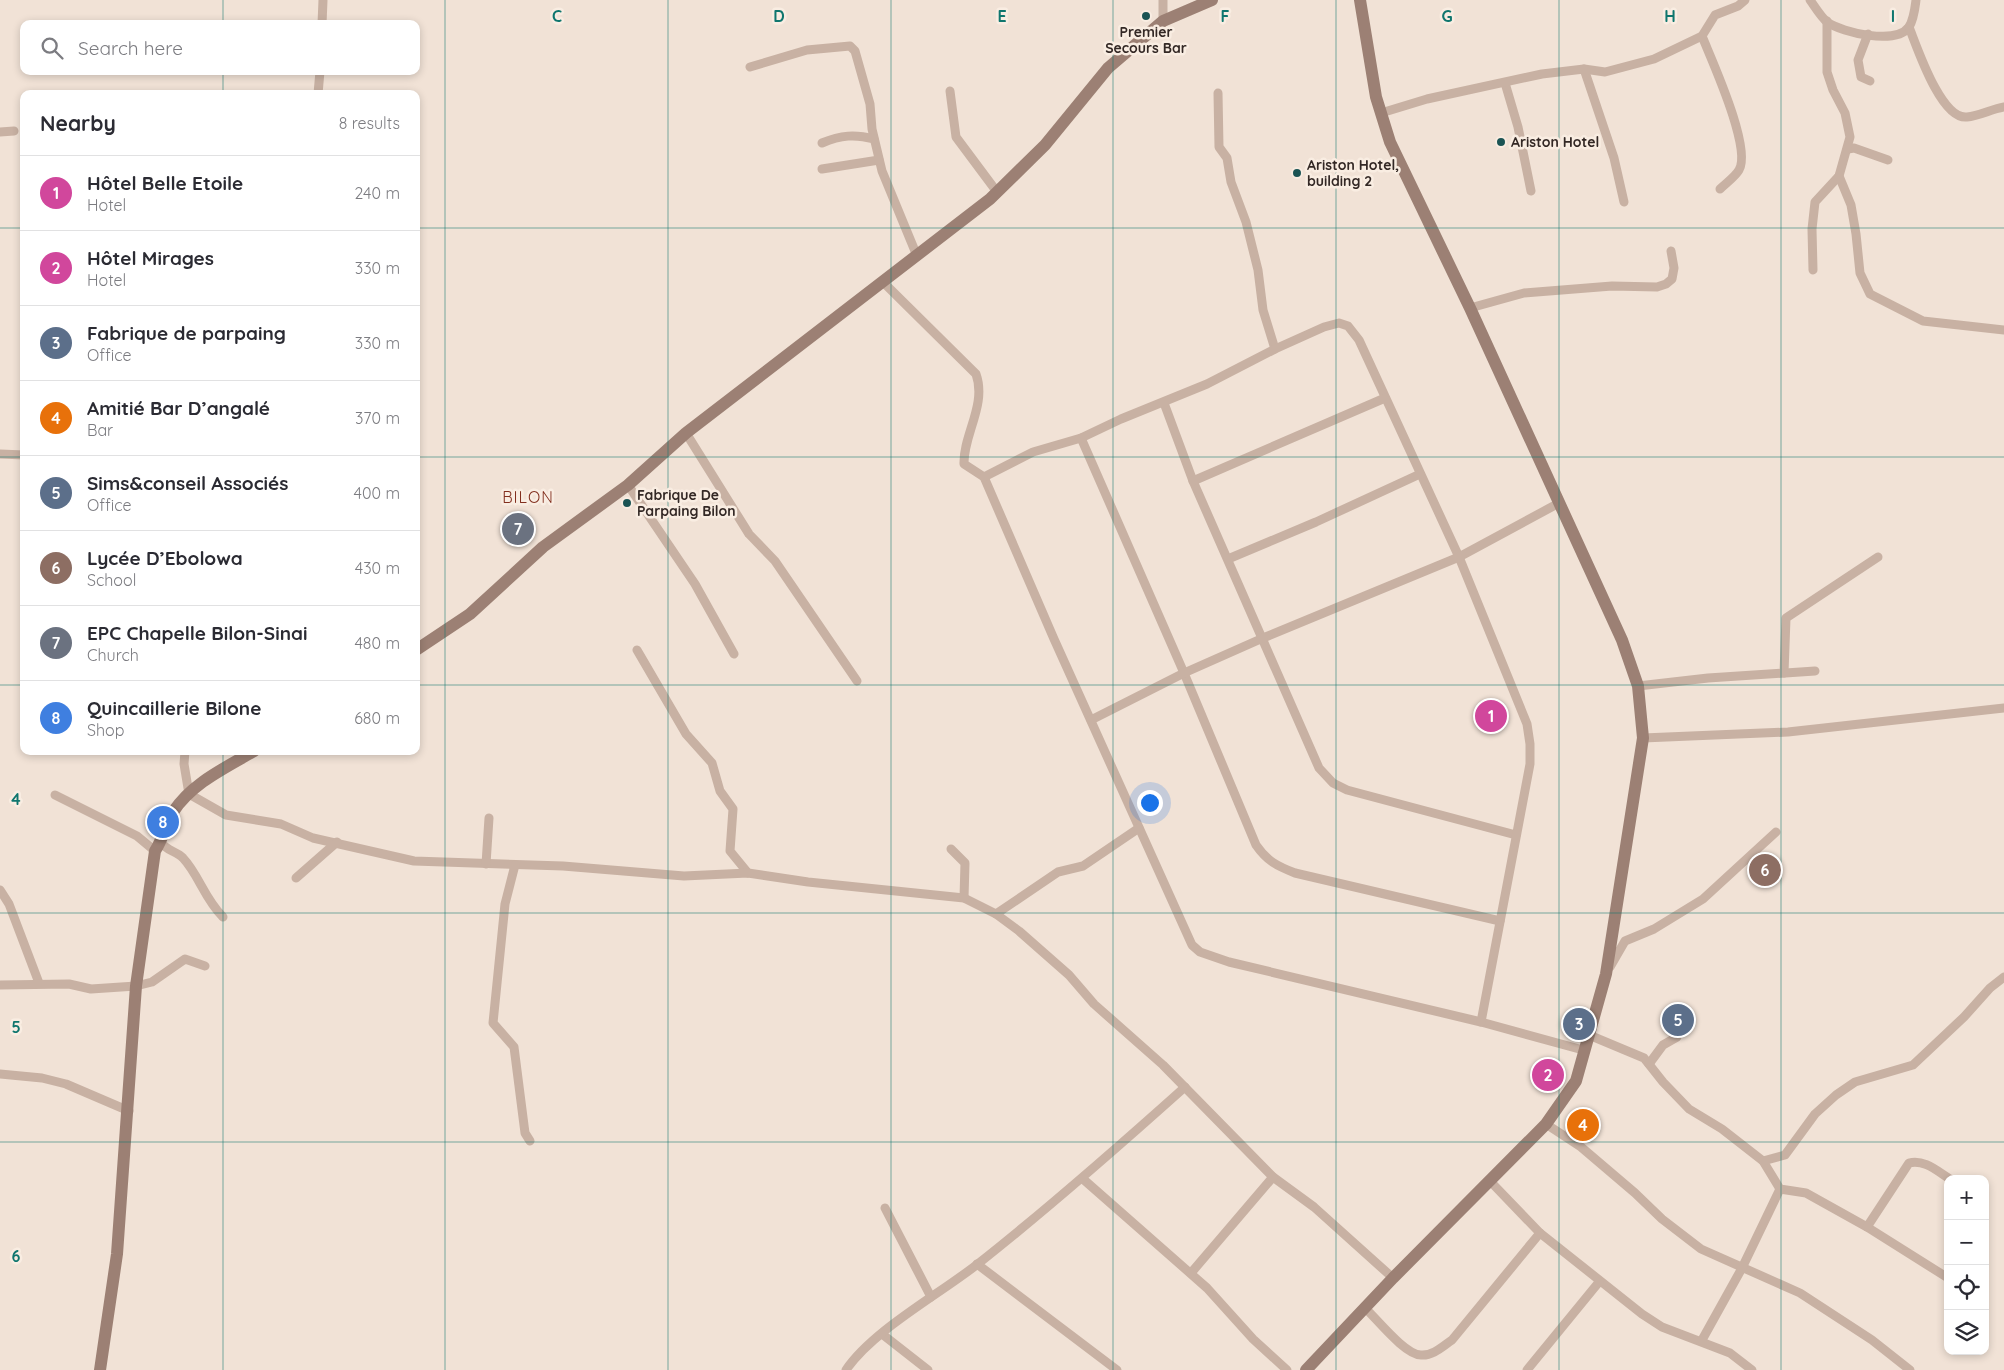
<!DOCTYPE html>
<html lang="en">
<head>
<meta charset="utf-8">
<style>
	body { margin:0; font-family:Quicksand,sans-serif; background:#f7f7f7; color:#2b2b33 }
	.controls { position:absolute; right:15px; bottom:15px; display:grid; overflow:hidden; border-radius:10px; box-shadow:0 2px 8px #0003 }
	.controls button { width:45px; height:45px; display:grid; place-items:center; padding:0; border:0; border-bottom:1px solid #e1e1e2; background:#fff; color:#2b2b33; font:25px sans-serif }
	.you { position:absolute; left:1149px; top:802px; width:18px; height:18px; margin:-12px; border:4px solid #fff; border-radius:50%; background:#1a73e8; box-shadow:0 0 0 8px #1a73e833 }
	.badge { display:grid; place-items:center; width:32px; height:32px; border-radius:50%; background:#1b5454; color:#fff; font-size:16px; font-weight:700 }
	.pin { position:absolute; translate:-50% -50%; border:2px solid #fff; box-shadow:0 1px 5px #0006 }
	.list { margin:0; padding:0; list-style:none }
	h2 { display:flex; justify-content:space-between; align-items:center; height:65px; margin:0; padding:0 20px; font-size:21px }
	h2 small { font-size:16px; font-weight:400; color:#7c7c81 }
	.list li { display:grid; grid-template-columns:32px 1fr auto; gap:15px; align-items:center; box-sizing:border-box; height:75px; padding:0 20px; border-top:1px solid #e1e1e2 }
	.list b { display:block; font-size:19px; white-space:nowrap }
	.list p { margin:0; font-size:16px; white-space:nowrap; color:#7c7c81 }
	.list em { font-size:16px; font-style:normal; color:#7c7c81 }
	.icon { flex:none; width:28px; height:28px; fill:none; stroke:currentColor; stroke-width:2; stroke-linecap:round; stroke-linejoin:round }
	.map { position:relative; flex:none; width:2004px; height:1370px; overflow:hidden }
	.search { position:absolute; background:#fff; box-shadow:0 2px 8px #0003; left:20px; top:20px; width:400px; height:55px; display:flex; align-items:center; gap:12px; box-sizing:border-box; padding:0 18px; border-radius:10px; color:#7c7c81; font-size:19px }
	.panel { position:absolute; background:#fff; box-shadow:0 2px 8px #0003; left:20px; top:90px; width:400px; height:665px; border-radius:10px }
	.map>svg:first-child { display:block }
	.lines { fill:none; stroke-linecap:round; stroke-linejoin:round }
	.street { stroke:#c8b1a3; stroke-width:9 }
	.secondary { stroke:#9c8074; stroke-width:12 }
	.grid { fill:none; stroke:#0f766e; stroke-width:1; stroke-opacity:0.55 }
	.poi-dot { fill:#1b5454; stroke:#f9ede2; stroke-width:2 }
	.labels { text-anchor:middle; dominant-baseline:central; stroke-width:5; stroke-linejoin:round; paint-order:stroke }
	.poi-label { font-size:14px; font-weight:bold; fill:#332825; stroke:#f9ede2; text-anchor:start }
	.quarter-label { font-size:16px; letter-spacing:1px; fill:#822f1e; stroke:#f9ede2 }
	.grid-label { font-size:16px; text-anchor:middle; font-weight:bold; fill:#0f766e; stroke:#f9ede2; stroke-width:5; stroke-linejoin:round; paint-order:stroke }
</style>
</head>
<body>
<div class="map">
<svg width="2004" height="1370" viewBox="0 0 2004 1370">
	<rect width="100%" height="100%" fill="#f1e2d6"/>
	<g class="lines">
		<!-- street -->
		<g class="street">
			<path d="M1810 0C1815 7 1821 17 1827 22 1843 33 1896 45 1909 27 1914 19 1915 8 1916 0"/>
			<path d="M1163 21V0"/>
			<path d="M322 24 323 0"/>
			<path d="M1909 27C1917 47 1941 120 1967 117 1979 116 1992 109 2004 107"/>
			<path d="M1868 34 1858 60 1861 77 1870 81"/>
			<path d="M1702 36C1712 61 1752 148 1739 170 1735 177 1726 183 1720 189"/>
			<path d="M750 67 807 50 850 46 855 51 870 104 872 129 882 171 917 256"/>
			<path d="M1584 69 1614 158 1624 202"/>
			<path d="M1505 83 1518 127 1531 191"/>
			<path d="M950 91 956 137 997 192"/>
			<path d="M1218 93 1219 147 1227 158 1231 182 1246 222 1258 270 1263 310 1275 349"/>
			<path d="M318 94 320 71"/>
			<path d="M1381 113 1427 99 1542 74 1584 69 1605 72 1654 59 1702 36 1715 15 1738 6 1745 0"/>
			<path d="M0 132 14 131"/>
			<path d="M822 143C841 135 855 134 874 139"/>
			<path d="M1848 149 1854 148 1888 160"/>
			<path d="M822 169 879 160"/>
			<path d="M1839 176 1851 205 1856 234 1860 273 1870 294 1923 321 2004 330"/>
			<path d="M1813 270 1812 229 1815 202 1839 176 1850 137 1845 113 1833 90 1827 72V21"/>
			<path d="M883 282 976 374C987 405 963 435 964 464L984 477 1054 639 1192 945 1200 952 1229 962 1481 1022 1583 1050"/>
			<path d="M1470 308 1524 293 1612 286 1657 287 1666 284 1672 279 1674 268 1671 251"/>
			<path d="M1164 403 1193 481 1319 768 1333 783 1347 790 1516 835"/>
			<path d="M686 433 749 534 775 561 857 681"/>
			<path d="M1081 438 1184 673 1256 845C1267 861 1277 866 1295 873L1500 921"/>
			<path d="M0 454 24 455"/>
			<path d="M984 477 1033 452 1081 438 1121 419 1207 384 1275 349 1324 327 1339 323 1348 326 1359 340 1459 557 1527 724 1530 744V764L1481 1022"/>
			<path d="M1193 481 1385 398"/>
			<path d="M628 485 695 584 734 654"/>
			<path d="M1228 559 1316 522 1420 474"/>
			<path d="M637 650 686 734 712 763 720 791 733 809 730 851 748 873"/>
			<path d="M1784 673 1786 618 1878 557"/>
			<path d="M1638 686 1708 678 1815 671"/>
			<path d="M1091 720 1184 673 1263 638 1459 557 1559 503"/>
			<path d="M1643 738 1788 732 2004 708"/>
			<path d="M185 751 184 764 189 794 226 815 281 824 313 838 414 861 563 866 684 876 748 873 808 882 964 898 996 914 1019 931 1069 975 1094 1004 1163 1065 1273 1177 1314 1207 1393 1278"/>
			<path d="M55 795 137 836 155 851"/>
			<path d="M161 842C166 851 177 851 183 858 199 875 204 898 223 917"/>
			<path d="M951 849 965 863 964 898"/>
			<path d="M486 864 489 818"/>
			<path d="M515 865 505 904 493 1023 514 1047 525 1133 530 1141"/>
			<path d="M296 878 337 842"/>
			<path d="M0 890 9 904 39 983"/>
			<path d="M996 914 1058 872 1083 866 1139 828"/>
			<path d="M1610 967 1625 941 1654 929 1703 899 1776 832"/>
			<path d="M0 985 69 984 91 989 136 986 152 982 185 959 205 966"/>
			<path d="M1589 1035 1644 1058 1663 1082 1689 1109 1722 1129 1763 1161 1780 1189 1806 1193 1867 1227 1948 1278"/>
			<path d="M1649 1064 1663 1045 1677 1037"/>
			<path d="M0 1074 42 1078 66 1084 129 1111"/>
			<path d="M1546 1124 1581 1147 1635 1193 1662 1219 1701 1249 1800 1293 1872 1340 1910 1370"/>
			<path d="M1763 1161 1785 1155 1815 1114 1836 1095 1855 1082 1913 1065 1964 1017 1990 988 2004 977"/>
			<path d="M1083 1179 1207 1288 1253 1339 1287 1370"/>
			<path d="M1489 1180 1540 1233 1642 1314 1662 1327 1730 1353 1752 1370"/>
			<path d="M885 1208 931 1297"/>
			<path d="M1867 1227 1909 1163C1924 1159 1937 1171 1950 1179"/>
			<path d="M977 1264 1117 1370"/>
			<path d="M1191 1273 1273 1177"/>
			<path d="M1365 1308C1377 1319 1405 1355 1421 1355 1433 1356 1443 1346 1452 1340L1540 1233"/>
			<path d="M882 1334 928 1370"/>
			<path d="M1702 1340 1742 1268 1780 1189"/>
			<path d="M846 1370C873 1330 940 1294 979 1263 1050 1207 1118 1147 1185 1087"/>
			<path d="M1527 1370 1599 1282"/>
		</g>
		<!-- secondary -->
		<g class="secondary">
			<path d="M416 650 470 614 543 547 628 485 686 433 990 199 1045 145 1108 68 1163 21 1212 0"/>
			<path d="M100 1370 117 1254 136 986 155 851C163 839 166 823 173 812 192 783 225 768 254 751"/>
			<path d="M1306 1370 1393 1278 1546 1124 1576 1081 1606 974 1643 738 1638 686 1622 640 1470 308 1390 142 1376 97 1360 0"/>
		</g>
	</g>
	<!-- grid -->
	<path class="grid" d="M223 0V24M445 0V1370M668 0V1370M891 0V1370M1113 0V1370M1336 0V1370M1559 0V1370M1781 0V1370M223 71V94M0 228H24M416 228H2004M0 457H24M416 457H2004M0 685H24M416 685H2004M223 751V1370M0 913H2004M0 1142H2004"/>
	<!-- markers -->
	<g class="poi-dot">
		<circle cx="1146" cy="16" r="5"/>
		<circle cx="1501" cy="142" r="5"/>
		<circle cx="1297" cy="173" r="5"/>
		<circle cx="627" cy="503" r="5"/>
	</g>
	<g class="labels">
		<!-- poi labels -->
		<g class="poi-label">
			<text x="1146" y="32" text-anchor="middle">Premier<tspan x="1146" dy="16">Secours Bar</tspan></text>
			<text x="1511" y="142">Ariston Hotel</text>
			<text x="1307" y="165">Ariston Hotel,<tspan x="1307" dy="16">building 2</tspan></text>
			<text x="637" y="495">Fabrique De<tspan x="637" dy="16">Parpaing Bilon</tspan></text>
		</g>
		<!-- quarter labels -->
		<g class="quarter-label">
			<text x="528" y="497">BILON</text>
		</g>
	</g>
	<g class="grid-label">
		<text x="557" y="22">C</text>
		<text x="779" y="22">D</text>
		<text x="1002" y="22">E</text>
		<text x="1225" y="22">F</text>
		<text x="1447" y="22">G</text>
		<text x="1670" y="22">H</text>
		<text x="1893" y="22">I</text>
		<text x="16" y="805">4</text>
		<text x="16" y="1033">5</text>
		<text x="16" y="1262">6</text>
	</g>
</svg>
<div class="controls">
<button>+</button>
<button>−</button>
<button><svg class="icon" aria-label="locate" viewBox="0 0 24 24"><circle cx="12" cy="12" r="6"/><path d="M12 2v4M12 18v4M2 12h4M18 12h4"/></svg></button>
<button><svg class="icon" aria-label="layers" viewBox="0 0 24 24"><path d="M12 4l9 5-9 5-9-5zM3 14l9 5 9-5"/></svg></button>
</div>
<div class="you"></div>
<div class="pin badge" style="left:1491px;top:716px;background:#d1479c">1</div>
<div class="pin badge" style="left:1548px;top:1075px;background:#d1479c">2</div>
<div class="pin badge" style="left:1579px;top:1024px;background:#5c6f8a">3</div>
<div class="pin badge" style="left:1583px;top:1125px;background:#e8710a">4</div>
<div class="pin badge" style="left:1678px;top:1020px;background:#5c6f8a">5</div>
<div class="pin badge" style="left:1765px;top:870px;background:#8d6e63">6</div>
<div class="pin badge" style="left:518px;top:529px;background:#6b7280">7</div>
<div class="pin badge" style="left:163px;top:822px;background:#3f7fe0">8</div>
<div class="search"><svg class="icon" aria-label="search" viewBox="0 0 24 24"><circle cx="10" cy="10" r="6"/><path d="M15 15l6 6"/></svg>Search here</div>
<section class="panel">
<h2>Nearby<small>8 results</small></h2>
<ul class="list">
<li><span class="badge" style="background:#d1479c">1</span><div><b>Hôtel Belle Etoile</b><p>Hotel</p></div><em>240 m</em></li>
<li><span class="badge" style="background:#d1479c">2</span><div><b>Hôtel Mirages</b><p>Hotel</p></div><em>330 m</em></li>
<li><span class="badge" style="background:#5c6f8a">3</span><div><b>Fabrique de parpaing</b><p>Office</p></div><em>330 m</em></li>
<li><span class="badge" style="background:#e8710a">4</span><div><b>Amitié Bar D’angalé</b><p>Bar</p></div><em>370 m</em></li>
<li><span class="badge" style="background:#5c6f8a">5</span><div><b>Sims&amp;conseil Associés</b><p>Office</p></div><em>400 m</em></li>
<li><span class="badge" style="background:#8d6e63">6</span><div><b>Lycée D’Ebolowa</b><p>School</p></div><em>430 m</em></li>
<li><span class="badge" style="background:#6b7280">7</span><div><b>EPC Chapelle Bilon-Sinai</b><p>Church</p></div><em>480 m</em></li>
<li><span class="badge" style="background:#3f7fe0">8</span><div><b>Quincaillerie Bilone</b><p>Shop</p></div><em>680 m</em></li>
</ul>
</section>
</div>
</body>
</html>
